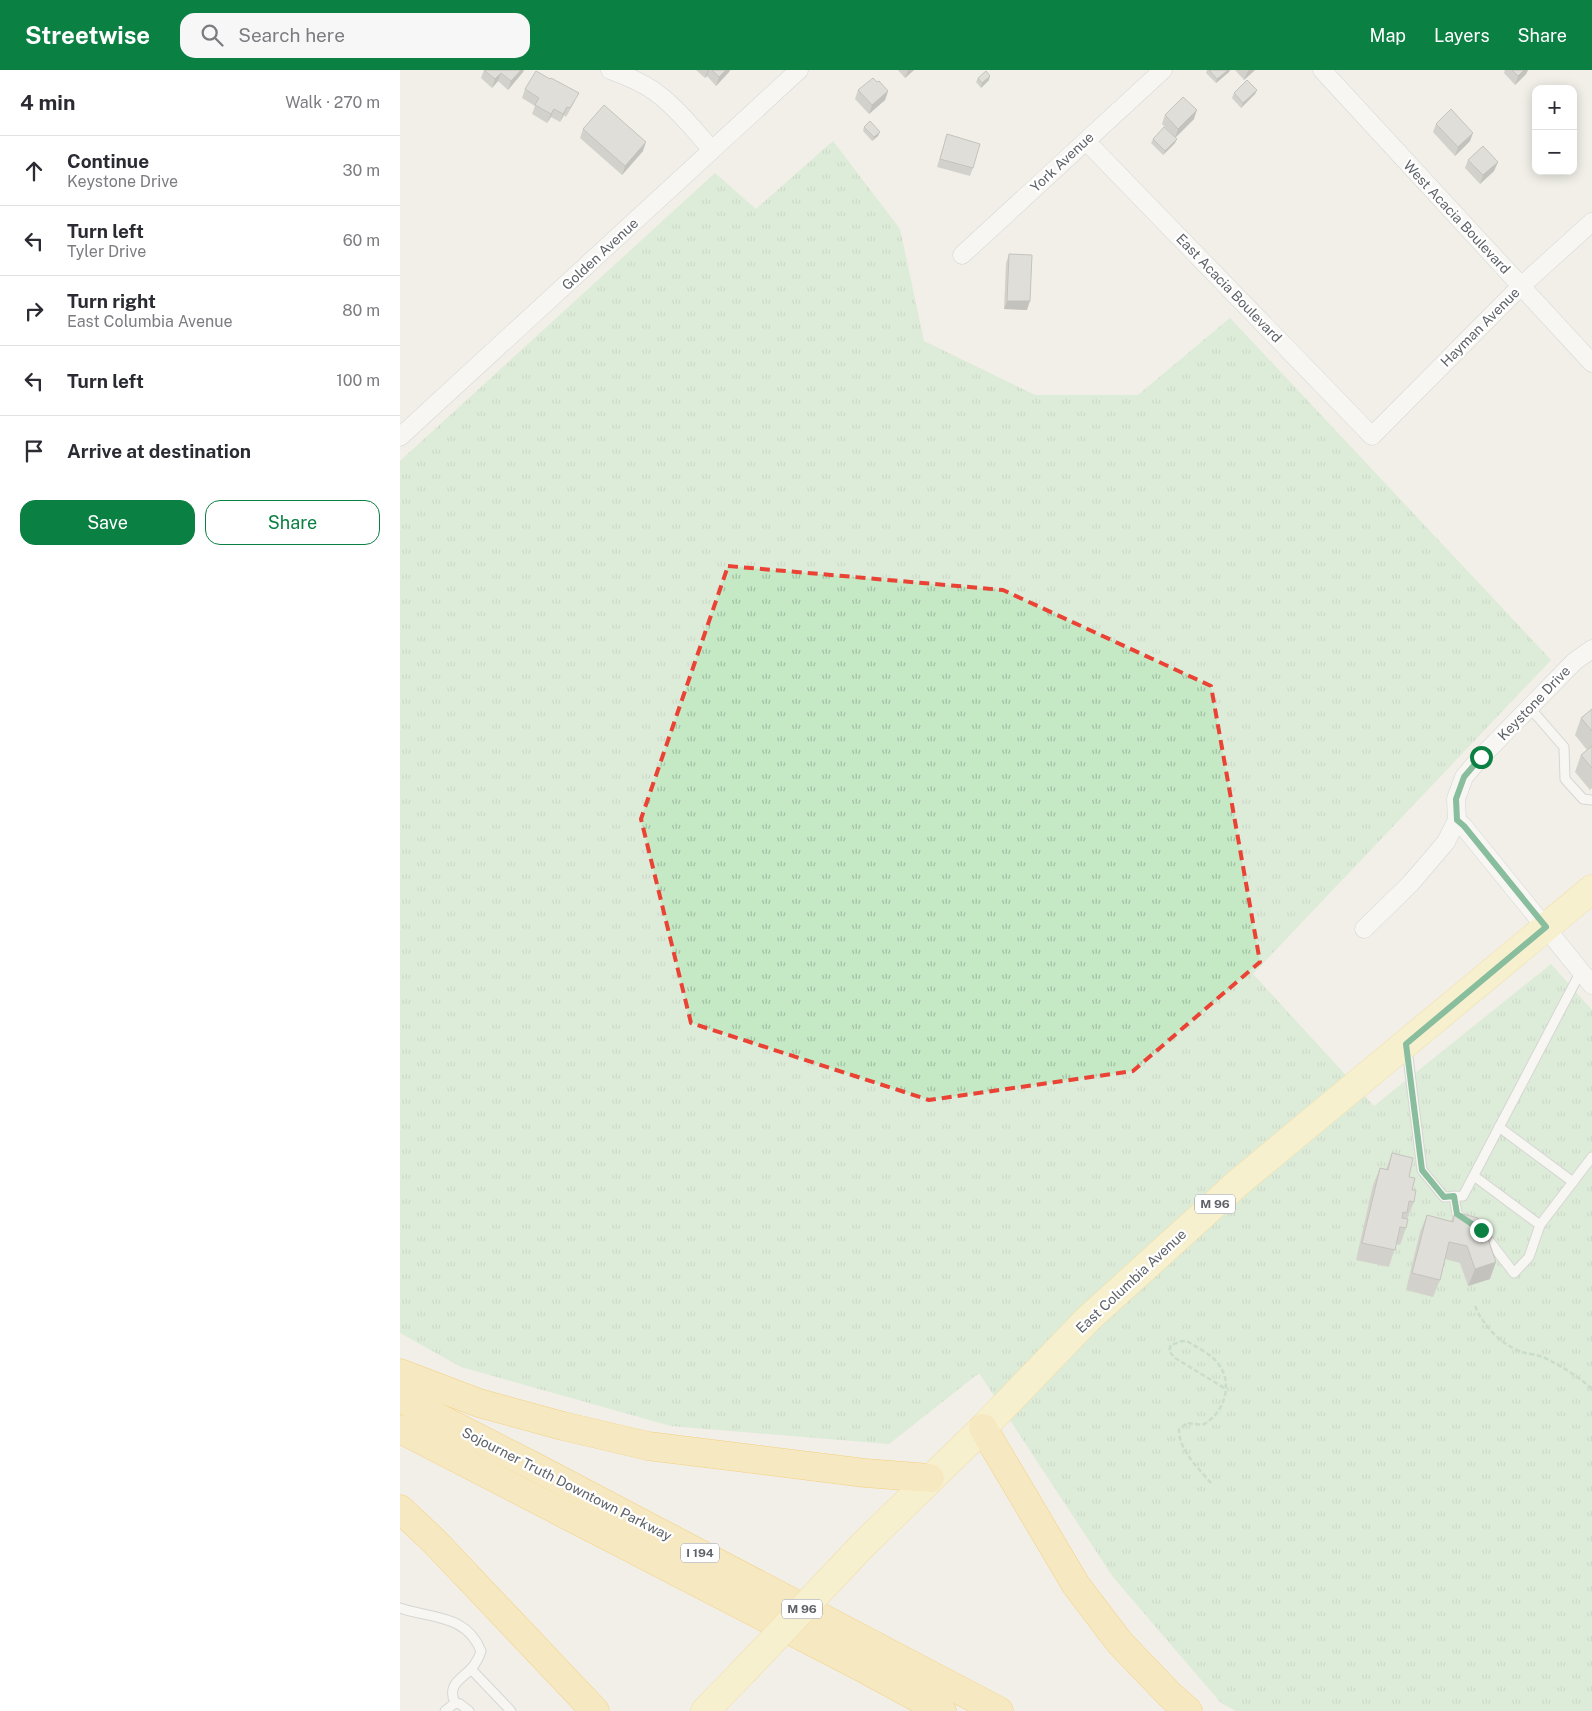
<!DOCTYPE html>
<html lang="en">
<head>
<meta charset="utf-8">
<style>
	body { margin:0; font-family:"Public Sans",sans-serif; background:#f7f7f7; color:#2b2b33 }
	.controls { position:absolute; right:15px; top:15px; display:grid; overflow:hidden; border-radius:10px; box-shadow:0 2px 12px #0003 }
	.controls button { width:45px; height:45px; display:grid; place-items:center; padding:0; border:0; border-bottom:1px solid #e1e1e2; background:#fff; color:#2b2b33; font:25px sans-serif }
	.stop { position:absolute; width:15px; height:15px; margin:-11px; border:4px solid #0b8043; border-radius:50%; background:#fff }
	.stop.end { background:#0b8043; border-color:#fff; box-shadow:0 1px 5px #0008 }
	.list { margin:0; padding:0; list-style:none }
	h2 { display:flex; justify-content:space-between; align-items:center; height:65px; margin:0; padding:0 20px; font-size:21px }
	h2 small { font-size:16px; font-weight:400; color:#7c7c81 }
	.list li { display:grid; grid-template-columns:32px 1fr auto; gap:15px; align-items:center; box-sizing:border-box; height:70px; padding:0 20px; border-top:1px solid #e1e1e2 }
	.list b { display:block; font-size:19px; white-space:nowrap }
	.list p { margin:0; font-size:16px; white-space:nowrap; color:#7c7c81 }
	.list em { font-size:16px; font-style:normal; color:#7c7c81 }
	.actions { display:flex; gap:10px; padding:15px 20px }
	.actions a { flex:1; padding:11px 0; border:1px solid #0b8043; border-radius:15px; text-align:center; font-size:18px; color:#0b8043 }
	.actions .main { background:#0b8043; color:#fff }
	.icon { flex:none; width:28px; height:28px; fill:none; stroke:currentColor; stroke-width:2; stroke-linecap:round; stroke-linejoin:round }
	.map { position:relative; flex:none; width:1192px; height:1641px; overflow:hidden }
	header { display:flex; align-items:center; gap:30px; box-sizing:border-box; height:70px; padding:0 25px; background:#0b8043; color:#fff }
	header strong { font-size:24px }
	nav { display:flex; gap:28px; margin-inline-start:auto; font-size:18px }
	.search { width:350px; height:45px; background:#f7f7f7; display:flex; align-items:center; gap:12px; box-sizing:border-box; padding:0 18px; border-radius:15px; color:#7c7c81; font-size:19px }
	main { display:flex }
	aside { flex:1; background:#fff }
	.map>svg:first-child { display:block }
	.grass { fill:url(#grass-tufts) }
	.lines { fill:none; stroke-linecap:round; stroke-linejoin:round }
	.service-casing { stroke:#b5b8bc; stroke-width:11 }
	.minor-casing { stroke:#b5b8bc; stroke-width:19 }
	.primary-casing { stroke:#f2c960; stroke-width:29 }
	.motorway-casing { stroke:#f9ab00; stroke-width:29 }
	.path { stroke:#9cc7a9; stroke-width:2.5; stroke-dasharray:5 2.5; stroke-linecap:butt }
	.service { stroke:#fff; stroke-width:9 }
	.minor { stroke:#fff; stroke-width:18 }
	.primary { stroke:#fff2af; stroke-width:28 }
	.motorway { stroke:#fde293; stroke-width:28 }
	.primary-bridge-casing { stroke:#f2c960; stroke-width:29; stroke-linecap:butt }
	.primary-bridge { stroke:#fff2af; stroke-width:28 }
	.wall { fill:#afaea9 }
	.shaded-wall { fill:#8f8d8a }
	.building { fill:#cccac5; stroke:#8f8d8a }
	.route { stroke:#0b8043; stroke-width:6 }
	.marked { fill:none; stroke:#ea4335; stroke-width:4; stroke-dasharray:10 6; stroke-linejoin:round }
	.labels { text-anchor:middle; dominant-baseline:central; stroke-width:4.5; stroke-linejoin:round; paint-order:stroke }
	.shield { fill:#fff; stroke:#8f9295; stroke-width:1 }
	.shield-label { font-size:12px; font-weight:bold; fill:#5f6368 }
	.street-label { font-size:14px; fill:#5f6368; stroke:#fff }
</style>
</head>
<body>
<header>
<strong>Streetwise</strong>
<div class="search"><svg class="icon" aria-label="search" viewBox="0 0 24 24"><circle cx="10" cy="10" r="6"/><path d="M15 15l6 6"/></svg>Search here</div>
<nav><a>Map</a><a>Layers</a><a>Share</a></nav>
</header>
<main>
<aside>
<h2>4 min<small>Walk · 270 m</small></h2>
<ul class="list">
<li><svg class="icon" aria-label="ahead" viewBox="0 0 24 24"><path d="M12 20V5M6 11l6-6 6 6"/></svg><div><b>Continue</b><p>Keystone Drive</p></div><em>30 m</em></li>
<li><svg class="icon" aria-label="left" viewBox="0 0 24 24"><path d="M17 20v-9H6M10 6l-5 5 5 5"/></svg><div><b>Turn left</b><p>Tyler Drive</p></div><em>60 m</em></li>
<li><svg class="icon" aria-label="right" viewBox="0 0 24 24"><path d="M7 20v-9h11M14 6l5 5-5 5"/></svg><div><b>Turn right</b><p>East Columbia Avenue</p></div><em>80 m</em></li>
<li><svg class="icon" aria-label="left" viewBox="0 0 24 24"><path d="M17 20v-9H6M10 6l-5 5 5 5"/></svg><div><b>Turn left</b></div><em>100 m</em></li>
<li><svg class="icon" aria-label="arrive" viewBox="0 0 24 24"><path d="M6 21V4h12l-3 4 3 4H6"/></svg><div><b>Arrive at destination</b></div></li>
</ul>
<div class="actions"><a class="main">Save</a><a>Share</a></div>
</aside>
<div class="map">
<svg width="1192" height="1641" viewBox="0 0 1192 1641">
	<defs>
		<pattern id="grass-tufts" width="24" height="20" patternUnits="userSpaceOnUse" patternTransform="scale(1.25)"><rect width="24" height="20" fill="#c5e8c5"/><path d="M3 7l-1-3M5 7V3M7 7l1-3M15 17l-1-3M17 17v-4M19 17l1-3" fill="none" stroke="#a3c0a4"/></pattern>
	</defs>
	<rect width="100%" height="100%" fill="#f1efe8"/>
	<!-- grass -->
	<path class="grass" d="M433 71 500 159 524 271 635 325H738L830 248 1151 590 853 904 974 1036 1151 894 1192 940V1641H836L821 1633 713 1507 579 1303 489 1374 271 1356 61 1297 0 1263V391L315 103 356 139Z"/>
	<g class="lines">
		<defs>
			<g id="service">
				<path d="M1130 638 1164 677 1165 709 1183 729 1192 730"/>
				<path d="M1007 979 1022 1100 1044 1127 1063 1126 1181 901"/>
				<path d="M1099 1057 1173 1112"/>
				<path d="M1074 1106 1140 1155 1192 1087"/>
				<path d="M1054 1126 1057 1144 1066 1150"/>
				<path d="M1084 1164 1114 1203 1129 1187 1140 1155"/>
				<path d="M0 1538C32 1549 66 1544 81 1581 79 1588 76 1593 71 1599 60 1610 47 1615 55 1633"/>
				<path d="M71 1599 111 1641"/>
				<path d="M45 1641 55 1633 60 1634 69 1641"/>
			</g>
			<g id="minor">
				<path d="M210 0C227 6 244 13 258 24 279 40 295 61 312 80"/>
				<path d="M922 0 1192 293"/>
				<path d="M686 71 972 366 1121 216 1192 152"/>
				<path d="M562 185 763 0"/>
				<path d="M0 367 399 0"/>
				<path d="M1057 750 1064 757 1192 915"/>
				<path d="M964 859 1011 813 1046 772 1057 750 1056 729 1064 707 1081 687 1175 591 1192 579"/>
			</g>
			<g id="primary">
				<path d="M462 1476 583 1358 688 1249 839 1112 1192 819"/>
				<path d="M305 1641 343 1602"/>
			</g>
			<g id="motorway">
				<path d="M0 1303 79 1333 163 1356 248 1376 465 1403 530 1408"/>
				<path d="M0 1328 133 1396 599 1641"/>
				<path d="M583 1358 676 1515 720 1573 770 1625 788 1641"/>
				<path d="M0 1359 461 1597 542 1641"/>
				<path d="M0 1439 34 1471 195 1641"/>
			</g>
		</defs>
		<!-- service casing -->
		<use href="#service" class="service-casing"/>
		<!-- minor casing -->
		<use href="#minor" class="minor-casing"/>
		<!-- primary casing -->
		<use href="#primary" class="primary-casing"/>
		<!-- motorway casing -->
		<use href="#motorway" class="motorway-casing"/>
		<!-- path -->
		<g class="path">
			<path d="M1075 1236C1082 1254 1099 1272 1117 1280 1125 1284 1135 1284 1143 1287 1161 1296 1178 1306 1192 1319"/>
			<path d="M811 1413C799 1399 778 1379 779 1359L787 1353 802 1355C825 1344 835 1311 816 1291 809 1283 796 1277 787 1271H782L771 1275 769 1281 775 1288 826 1319"/>
		</g>
		<!-- service -->
		<use href="#service" class="service"/>
		<!-- minor -->
		<use href="#minor" class="minor"/>
		<!-- primary -->
		<use href="#primary" class="primary"/>
		<!-- motorway -->
		<use href="#motorway" class="motorway"/>
		<defs>
			<path id="primary-bridge" d="M343 1602 462 1476"/>
		</defs>
		<!-- primary-bridge casing -->
		<use href="#primary-bridge" class="primary-bridge-casing"/>
		<!-- primary-bridge -->
		<use href="#primary-bridge" class="primary-bridge"/>
	</g>
	<!-- wall -->
	<g class="wall">
		<path d="M84 0H124L123 2 108 20 98 11 92 18 81 8Z"/>
		<path d="M296 0H330L329 2 316 16 307 6 305 8Z"/>
		<path d="M498 0H514L505 8Z"/>
		<path d="M807 0H830L829 2 816 13 806 3Z"/>
		<path d="M835 0H855L844 10Z"/>
		<path d="M1105 0H1128L1126 4 1115 15 1104 3Z"/>
		<path d="M578 8 589 10 581 18 576 12Z"/>
		<path d="M477 12 488 21 485 30 469 44 455 29 458 20Z"/>
		<path d="M125 19 175 31 166 47 164 45 160 52 151 47 147 53 132 44 135 36 122 28Z"/>
		<path d="M857 20 855 24 841 38 832 28 834 23Z"/>
		<path d="M765 45 794 49 775 68 762 54Z"/>
		<path d="M1036 54 1070 71 1055 86 1033 62Z"/>
		<path d="M464 57 478 66 472 71 463 61Z"/>
		<path d="M183 59 243 81 222 105 180 68Z"/>
		<path d="M547 64 573 98 570 106 537 97Z"/>
		<path d="M753 69 775 73 763 85 751 73Z"/>
		<path d="M1068 90 1098 92 1094 101 1080 114 1065 98Z"/>
		<path d="M609 184 627 240 604 239 606 193Z"/>
		<path d="M1192 639V718L1190 720 1175 702 1181 685 1187 680 1175 665 1181 648Z"/>
		<path d="M992 1083 1009 1107 1014 1132 1007 1149 1006 1158 1000 1175 996 1174 989 1197 956 1190 973 1115 980 1098 986 1099Z"/>
		<path d="M1055 1142 1080 1154 1092 1168 1090 1173V1209L1068 1216 1060 1193 1045 1189 1040 1210 1033 1227 1006 1220 1020 1162 1027 1145 1051 1151Z"/>
	</g>
	<!-- shaded-wall -->
	<g class="shaded-wall">
		<path d="M121 0H124L123 2 108 20 111 11Z"/>
		<path d="M308 0H309L307 6 305 8Z"/>
		<path d="M326 0H330L329 2 316 16 319 7Z"/>
		<path d="M508 0H514L505 8Z"/>
		<path d="M828 0H830L829 2 816 13 817 9Z"/>
		<path d="M849 0H855L844 10 848 1Z"/>
		<path d="M1124 0H1128L1126 4 1115 15 1118 6Z"/>
		<path d="M101 3 98 11 92 18 95 9Z"/>
		<path d="M590 6 589 10 581 18 582 13Z"/>
		<path d="M857 20 855 24 841 38 843 33Z"/>
		<path d="M488 21 485 30 469 44 472 35Z"/>
		<path d="M167 37 164 45 160 52 163 44Z"/>
		<path d="M154 39 151 47 147 53 151 44Z"/>
		<path d="M797 40 794 49 775 68 778 59Z"/>
		<path d="M480 62 478 66 472 71 474 67Z"/>
		<path d="M1073 63 1070 71 1055 86 1058 77Z"/>
		<path d="M777 69 775 73 763 85 765 81Z"/>
		<path d="M246 72 243 81 222 105 225 96Z"/>
		<path d="M1098 92 1094 101 1080 114 1083 105Z"/>
		<path d="M607 231H630L627 240 604 239Z"/>
		<path d="M1096 1192 1090 1209 1068 1216 1075 1199Z"/>
	</g>
	<!-- building -->
	<g class="building">
		<path d="M84 0H121L111 11 101 3 95 9Z"/>
		<path d="M312 0H326L319 7Z"/>
		<path d="M809 0H828L817 9Z"/>
		<path d="M1112 0H1124L1118 6Z"/>
		<path d="M136 1 150 9 151 8 179 23 170 38 167 37 163 44 154 39 151 44 135 35 139 28 125 19Z"/>
		<path d="M586 1 590 6 582 13 578 8Z"/>
		<path d="M473 8 477 12 479 11 488 21 472 35 458 20Z"/>
		<path d="M847 10 857 20 843 33 834 23Z"/>
		<path d="M783 27 797 40 778 59 765 45Z"/>
		<path d="M204 35 246 72 225 96 183 59Z"/>
		<path d="M1051 39 1073 63 1058 77 1036 54Z"/>
		<path d="M470 51 480 62 474 67 464 57Z"/>
		<path d="M764 57 777 69 765 81 753 69Z"/>
		<path d="M547 64 580 74 573 98 540 89Z"/>
		<path d="M1083 76 1098 92 1083 105 1068 90Z"/>
		<path d="M609 184 632 185 630 231H607Z"/>
		<path d="M1192 639V661L1181 648Z"/>
		<path d="M1192 676V698L1181 685Z"/>
		<path d="M992 1083 1013 1088 1009 1107 1015 1108 1012 1120H1016L1014 1132 1009 1131 1007 1143 1003 1142 1002 1148 1008 1149 1006 1158 1000 1157 995 1180 962 1173 980 1098 988 1100Z"/>
		<path d="M1055 1142 1078 1148 1080 1154 1086 1152 1092 1168 1088 1169 1096 1192 1075 1199 1067 1176 1049 1172 1040 1210 1012 1203 1027 1145 1053 1152Z"/>
	</g>
	<g class="lines">
		<!-- route -->
		<path class="route" d="M1081 687 1064 707 1056 729 1057 750 1064 756 1146 857 1006 974 1022 1100 1044 1127 1054 1126 1057 1144 1081 1160"/>
	</g>
	<!-- marked area -->
	<path d="M0 0H1192V1641H0ZM328 496 603 520 811 616 860 892 733 1001 529 1030 291 953 241 749Z" fill="#f1efe8" fill-opacity=".55" fill-rule="evenodd"/>
	<path class="marked" d="M328 496 603 520 811 616 860 892 733 1001 529 1030 291 953 241 749Z"/>
	<g class="labels">
		<!-- shield labels -->
		<g class="shield">
			<rect x="795" y="1124.5" width="40" height="19" rx="4"/>
			<rect x="281" y="1473.5" width="38" height="19" rx="4"/>
			<rect x="382" y="1529.5" width="40" height="19" rx="4"/>
		</g>
		<g class="shield-label">
			<text x="815" y="1134">M 96</text>
			<text x="300" y="1483">I 194</text>
			<text x="402" y="1539">M 96</text>
		</g>
		<!-- street labels -->
		<g class="street-label">
			<text transform="translate(662 92) rotate(-43)">York Avenue</text>
			<text transform="translate(1057 147) rotate(47)">West Acacia Boulevard</text>
			<text transform="translate(200 184) rotate(-43)">Golden Avenue</text>
			<text transform="translate(829 218) rotate(46)">East Acacia Boulevard</text>
			<text transform="translate(1080 257) rotate(-45)">Hayman Avenue</text>
			<text transform="translate(1134 633) rotate(-46)">Keystone Drive</text>
			<text transform="translate(731 1211) rotate(-43)">East Columbia Avenue</text>
			<text transform="translate(167 1414) rotate(27)">Sojourner Truth Downtown Parkway</text>
		</g>
	</g>
</svg>
<div class="controls">
<button>+</button>
<button>−</button>
</div>
<div class="stop" style="left:1081px;top:687px"></div>
<div class="stop end" style="left:1081px;top:1160px"></div>
</div>
</main>
</body>
</html>
